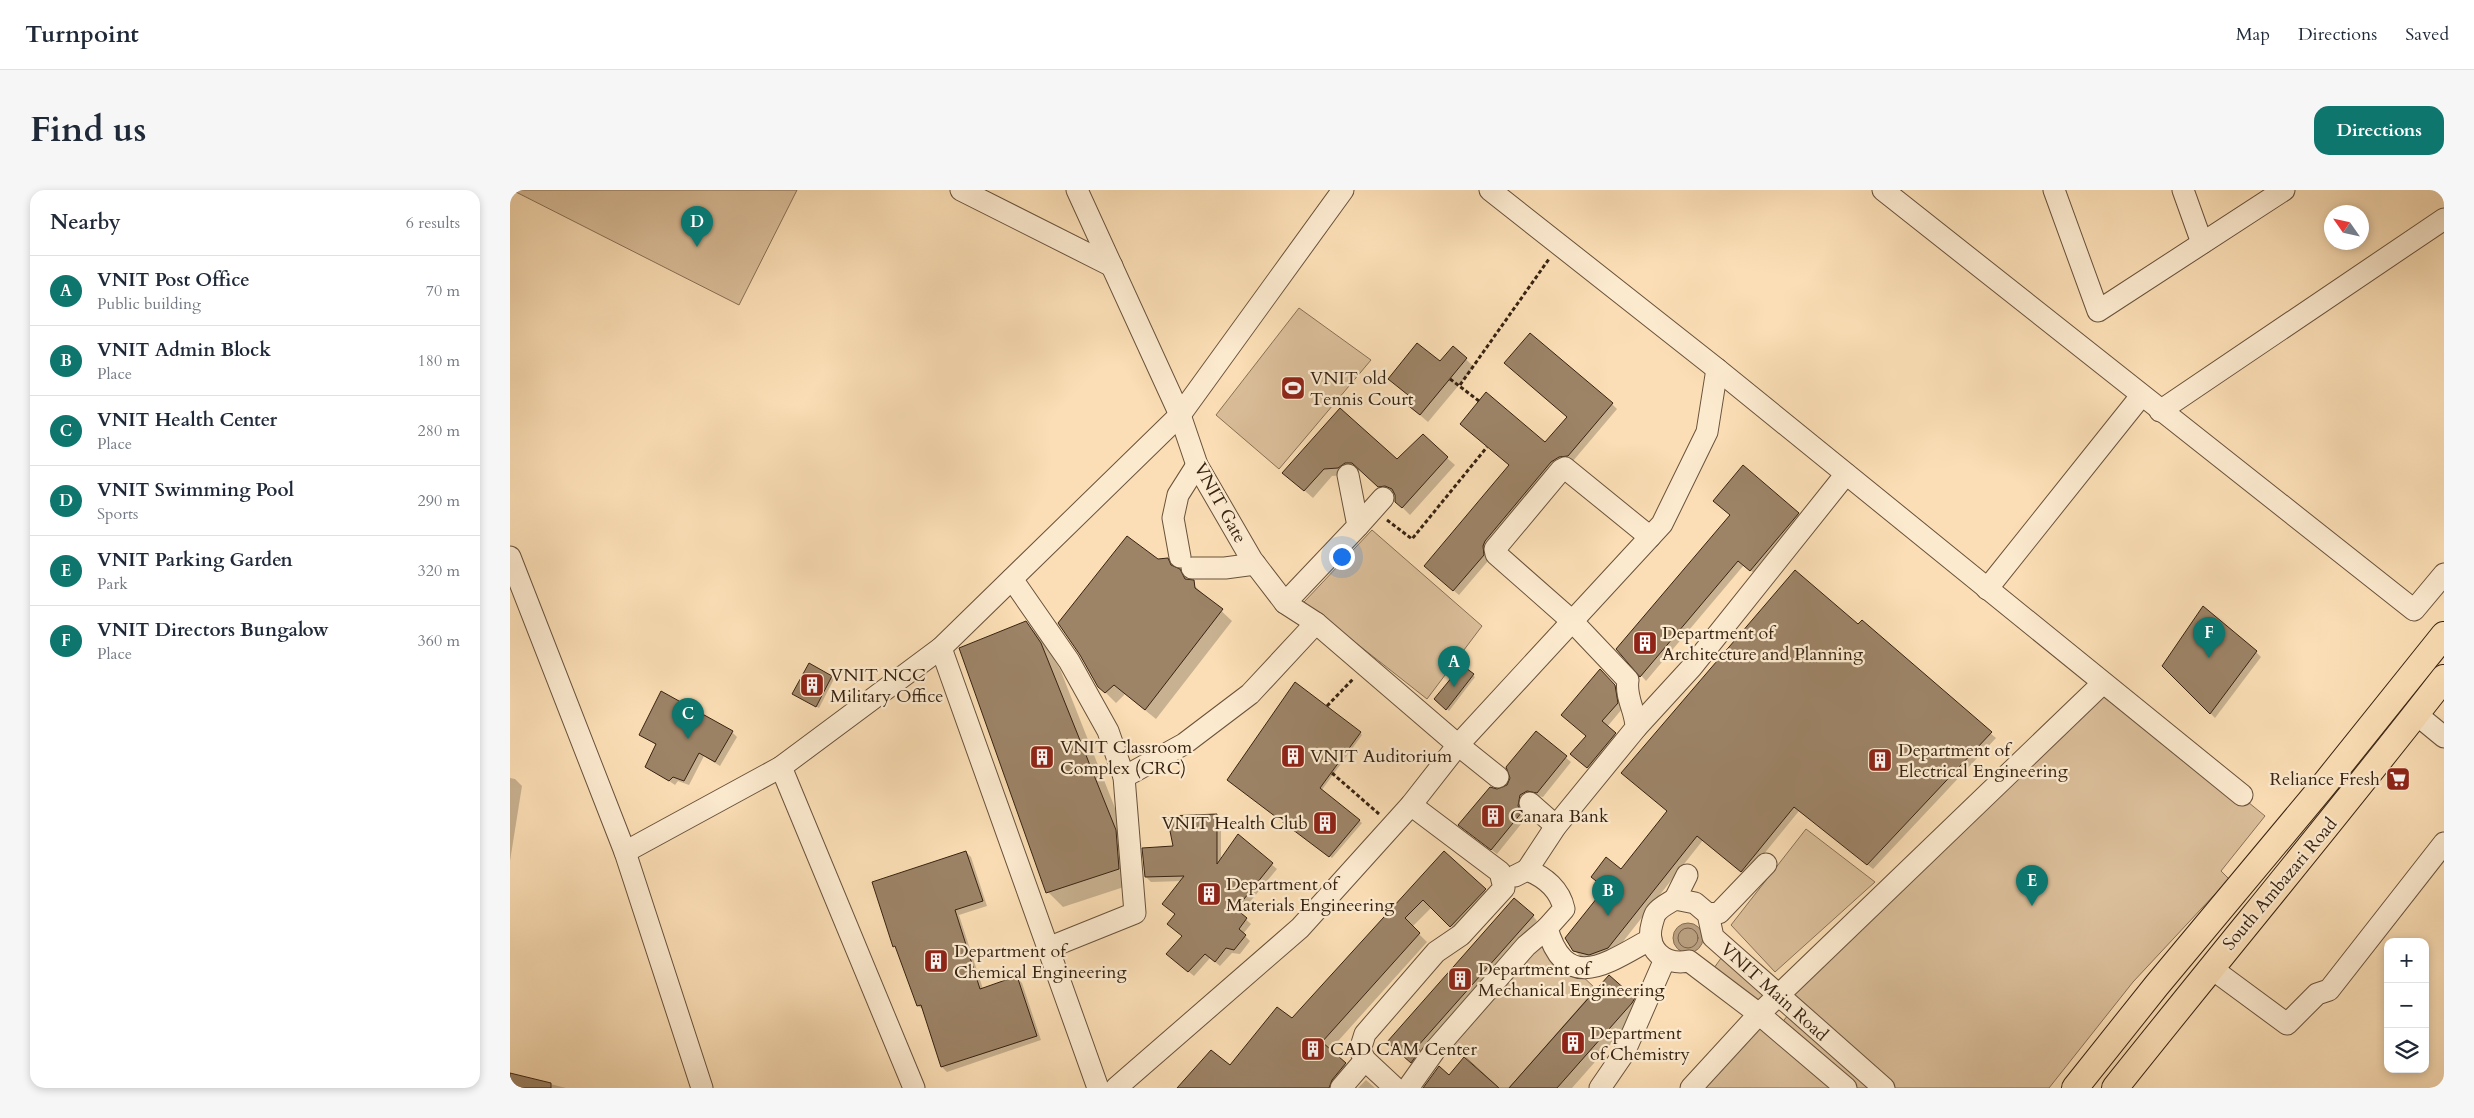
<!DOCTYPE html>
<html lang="en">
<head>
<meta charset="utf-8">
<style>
	body { margin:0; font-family:Cardo,serif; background:#f6f6f7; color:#1f2937 }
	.controls { position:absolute; right:15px; bottom:15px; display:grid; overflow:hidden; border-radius:10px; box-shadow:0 2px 8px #0003 }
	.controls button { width:45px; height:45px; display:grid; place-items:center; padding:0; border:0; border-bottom:1px solid #e0e1e3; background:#fff; color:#1f2937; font:25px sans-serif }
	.compass { position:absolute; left:1814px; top:15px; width:45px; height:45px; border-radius:50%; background:#fff; box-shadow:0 2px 8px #0003; rotate:304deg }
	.you { position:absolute; left:831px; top:366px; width:18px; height:18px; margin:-12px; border:4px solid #fff; border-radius:50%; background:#1a73e8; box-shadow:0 0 0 8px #1a73e833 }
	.badge { display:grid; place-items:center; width:32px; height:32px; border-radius:50%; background:#0f766e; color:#fff; font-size:16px; font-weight:700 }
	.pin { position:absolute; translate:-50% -41px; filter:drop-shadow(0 1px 2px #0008) }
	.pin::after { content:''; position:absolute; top:26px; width:18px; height:15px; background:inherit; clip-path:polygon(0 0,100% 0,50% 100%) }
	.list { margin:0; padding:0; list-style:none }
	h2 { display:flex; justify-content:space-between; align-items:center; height:65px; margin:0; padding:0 20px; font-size:21px }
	h2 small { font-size:16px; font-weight:400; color:#747a83 }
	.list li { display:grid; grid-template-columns:32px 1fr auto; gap:15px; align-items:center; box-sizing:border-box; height:70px; padding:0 20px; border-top:1px solid #e0e1e3 }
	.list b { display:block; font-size:19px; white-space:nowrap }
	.list p { margin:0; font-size:16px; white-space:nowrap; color:#747a83 }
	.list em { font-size:16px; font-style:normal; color:#747a83 }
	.icon { flex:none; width:28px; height:28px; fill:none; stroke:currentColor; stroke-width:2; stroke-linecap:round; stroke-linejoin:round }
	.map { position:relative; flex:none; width:1934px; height:898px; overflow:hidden; border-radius:15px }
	header { display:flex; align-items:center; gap:30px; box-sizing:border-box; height:70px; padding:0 25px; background:#fff; border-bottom:1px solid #e0e1e3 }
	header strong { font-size:24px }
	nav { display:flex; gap:28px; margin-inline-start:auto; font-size:18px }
	.intro { display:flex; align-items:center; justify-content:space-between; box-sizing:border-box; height:120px; padding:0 30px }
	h1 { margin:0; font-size:35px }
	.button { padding:12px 22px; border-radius:15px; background:#0f766e; color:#fff; font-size:18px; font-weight:700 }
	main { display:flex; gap:30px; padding:0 30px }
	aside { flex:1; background:#fff; border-radius:15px; box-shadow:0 2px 8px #0003 }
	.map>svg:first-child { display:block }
	.green { fill:#dabe99; stroke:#887056 }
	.water { fill:#b89e7e; stroke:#846d53 }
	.shadow { fill:#0003 }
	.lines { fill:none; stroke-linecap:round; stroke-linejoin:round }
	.shore { stroke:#786048; stroke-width:1 }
	.building { fill:#9d8467; stroke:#372312 }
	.minor-casing { stroke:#68523b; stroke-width:23 }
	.major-casing { stroke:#372312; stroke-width:28 }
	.path { stroke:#372312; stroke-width:3; stroke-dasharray:4 2.5; stroke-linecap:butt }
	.minor { stroke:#fceacf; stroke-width:21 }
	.major { stroke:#fbdeb5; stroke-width:26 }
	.labels { text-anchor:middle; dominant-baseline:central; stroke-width:4.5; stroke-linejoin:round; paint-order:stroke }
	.poi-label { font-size:18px; fill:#372312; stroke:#fceacf; text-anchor:start }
	.street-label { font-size:18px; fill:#372312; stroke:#fceacf }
</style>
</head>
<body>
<header>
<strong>Turnpoint</strong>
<nav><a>Map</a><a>Directions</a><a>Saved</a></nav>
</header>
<div class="intro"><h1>Find us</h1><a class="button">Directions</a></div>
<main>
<aside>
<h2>Nearby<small>6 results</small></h2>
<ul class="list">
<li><span class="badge">A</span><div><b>VNIT Post Office</b><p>Public building</p></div><em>70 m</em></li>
<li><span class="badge">B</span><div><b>VNIT Admin Block</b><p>Place</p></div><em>180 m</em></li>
<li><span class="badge">C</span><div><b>VNIT Health Center</b><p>Place</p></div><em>280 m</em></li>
<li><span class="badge">D</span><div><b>VNIT Swimming Pool</b><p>Sports</p></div><em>290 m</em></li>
<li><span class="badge">E</span><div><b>VNIT Parking Garden</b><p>Park</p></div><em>320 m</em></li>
<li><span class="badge">F</span><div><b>VNIT Directors Bungalow</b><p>Place</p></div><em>360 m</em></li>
</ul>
</aside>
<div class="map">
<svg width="1934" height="898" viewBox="0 0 1934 898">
	<rect width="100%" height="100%" fill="#fbdeb5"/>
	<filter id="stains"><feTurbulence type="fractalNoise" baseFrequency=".004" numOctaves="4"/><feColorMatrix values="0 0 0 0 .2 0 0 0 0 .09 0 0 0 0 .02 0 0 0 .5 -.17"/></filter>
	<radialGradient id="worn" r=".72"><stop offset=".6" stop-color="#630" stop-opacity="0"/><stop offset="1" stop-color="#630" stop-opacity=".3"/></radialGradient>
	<!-- green -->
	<g class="green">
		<path d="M2 0H287L229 115Z"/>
		<path d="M789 118 861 170 769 279 706 225Z"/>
		<path d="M862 340 972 436 917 509 794 412Z"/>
		<path d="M1593 493 1755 626 1711 681 1719 689 1623 792 1539 898H1374L1267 806Z"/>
		<path d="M1296 639 1365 692 1265 782 1221 735Z"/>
		<path d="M1033 749 1086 799 999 898H989L938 851Z"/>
		<path d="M1214 764 1258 802 1250 816 1204 778Z"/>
		<path d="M1249 824 1336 898H1181Z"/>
		<path d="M1278 825 1364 898H1346L1271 834Z"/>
	</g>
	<!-- water -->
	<circle class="water" cx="1178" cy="748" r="15"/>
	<!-- shadow -->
	<g class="shadow">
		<path d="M943 157 964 177 918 232 896 213Z"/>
		<path d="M1102 214 1107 219 1063 271H1055L977 362 978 371 949 405 920 381 1000 276 956 238 1036 254 1058 227Z"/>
		<path d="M831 220 887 271 937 268 945 275 900 325 886 311V304H876L850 280H843L836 285 822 286 803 308 774 283Z"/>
		<path d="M1288 324 1293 328 1246 385 1234 375 1136 491 1108 459 1221 326Z"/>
		<path d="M657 370 722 431 646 529 615 504 606 513 589 496 648 371Z"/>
		<path d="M516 433 531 448 550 479 620 656 623 694 553 717 538 702Z"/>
		<path d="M1348 435 1486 548 1363 679 1289 621 1236 686 1193 650 1104 763 1085 769 1070 766 1064 760 1111 681 1158 621Z"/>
		<path d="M1746 462 1751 467 1705 528 1654 476Z"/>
		<path d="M299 475 324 489 309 518 284 504Z"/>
		<path d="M952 477 965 487 939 521 926 509Z"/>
		<path d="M1090 481 1110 501 1112 519 1097 537 1110 549 1083 582 1067 569 1077 546Z"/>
		<path d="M222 542 227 547 210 576 194 566 179 595 168 591 165 595 137 576 146 555 131 545Z"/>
		<path d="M850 543 852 545 811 601 852 633 822 668 721 592Z"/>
		<path d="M1026 543 1061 572 1033 607 1022 605 1015 610 1012 622 1016 628 987 664 955 640 987 601 998 596Z"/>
		<path d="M0 588 5 589 12 596 0 671Z"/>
		<path d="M706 625 711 630V670L728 646 767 679 730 724 741 734 733 744 740 751 730 764 722 763 710 776 700 768 684 786 663 769 673 746 666 724 672 691 641 692 636 687 664 657Z"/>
		<path d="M456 662 461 667 477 716 449 725 473 799 507 788 512 793 531 850 437 882 432 877 414 820 408 816 388 760 385 756 364 693Z"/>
		<path d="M934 663 983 708 949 744 922 717 902 737 917 752 820 860 843 882 831 898H669L720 877 782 830Z"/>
		<path d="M1023 726 1027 731 911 863 906 876 884 857Z"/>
		<path d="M1124 809 1132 817 1130 821 1062 898H1001Z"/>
		<path d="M0 884 56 898H0Z"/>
		<path d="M856 890 865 898H848Z"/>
	</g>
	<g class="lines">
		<!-- shore -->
		<circle class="shore" cx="1178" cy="748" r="10"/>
	</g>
	<!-- building -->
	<g class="building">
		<path d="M1020 143 1103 213 1058 266 1049 267 1041 272 975 351 973 356 974 365 943 401 914 376 999 275 950 234 976 202 1035 252 1057 227 994 173Z"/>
		<path d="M907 153 930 171 943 156 957 168 910 225 895 213 898 205 878 189Z"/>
		<path d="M830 218 887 269 913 244 938 267 892 318 885 312V305L882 299 875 296 868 297 842 273H835L828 278 814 279 794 301 772 283Z"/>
		<path d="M1233 275 1289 323 1240 381 1228 371 1130 487 1106 459 1220 325 1203 311Z"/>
		<path d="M617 346 648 369 658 368 661 375 670 379 675 389 684 390 685 398 713 419 635 520 604 495 595 503 588 497 570 465 548 433Z"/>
		<path d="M1285 380 1348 434 1352 430 1482 542 1357 675 1284 617 1231 682 1187 646 1098 758 1079 765 1063 761 1055 748 1095 698 1081 687 1096 667 1111 679 1157 621 1111 583Z"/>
		<path d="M1693 416 1747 461 1700 524 1652 476Z"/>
		<path d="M516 431 531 453 606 640 609 679 536 703 449 458Z"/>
		<path d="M299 473 322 486 306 517 282 504Z"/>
		<path d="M952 475 964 484 936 520 924 509Z"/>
		<path d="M1090 479 1105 495 1108 513 1092 531 1106 543 1077 578 1060 564 1076 546 1051 525Z"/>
		<path d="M785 492 851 542 810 598 850 630 819 667 717 590Z"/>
		<path d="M151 501 223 541 205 572 189 563 174 591 163 587 159 591 135 577 146 554 129 545Z"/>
		<path d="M1026 541 1057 566 1027 603 1017 601 1010 605 1008 616 1012 622 981 660 948 635 980 597 987 599 997 595 1000 588 996 577Z"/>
		<path d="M707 624V674L728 644 763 673 726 719 737 728 729 739 736 745 724 760 716 758 705 772 695 764 678 782 656 764 672 746 657 734 665 724 652 714 674 686 635 687 632 658 663 656 657 626Z"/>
		<path d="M456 661 473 711 445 720 470 799 507 786 527 846 431 877 411 815 407 816 385 756 383 757 362 692Z"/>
		<path d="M934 661 976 699 940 737 913 710 895 728 910 743 812 852 836 873 822 890 819 898H667L701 860 720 875 767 817 782 828Z"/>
		<path d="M1004 708 1024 725 907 857 910 860 901 873 877 852Z"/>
		<path d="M1099 785 1125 808 1122 813 1047 898H999Z"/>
		<path d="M954 867 989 898H913L929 876 939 885Z"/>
		<path d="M0 883 41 893V898H0Z"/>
	</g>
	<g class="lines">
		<defs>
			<g id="minor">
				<path d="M451 0 602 76"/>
				<path d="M567 0 670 225 687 275 742 370 775 413 806 433 948 555 988 587"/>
				<path d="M980 0 1207 179 1732 605"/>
				<path d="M1373 0 1904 420 1934 384"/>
				<path d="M1544 0 1588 121 1774 0"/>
				<path d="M1673 0 1692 53"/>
				<path d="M1650 221 1934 29"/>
				<path d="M848 336 873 308"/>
				<path d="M0 367 115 662 192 898"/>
				<path d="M670 367 663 328 668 305 687 275"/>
				<path d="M682 378H715L745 374"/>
				<path d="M502 389 559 471 598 541 614 587 625 723 538 758"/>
				<path d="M1477 399 1631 206"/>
				<path d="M775 413 848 336 838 285"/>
				<path d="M431 458 588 898"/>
				<path d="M1906 524 1934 547"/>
				<path d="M1126 538 1181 478 1336 284"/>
				<path d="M271 577 404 898"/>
				<path d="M614 587 674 554 740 504 806 433"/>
				<path d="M1020 613 1046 636"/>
				<path d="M115 662 271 577 431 458 670 225 833 0"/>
				<path d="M1017 680 1046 636 1126 538C1126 521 1115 508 1118 490L1062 431 986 364 985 359 1051 280 1055 278 1140 347"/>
				<path d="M1005 686 1017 680C1035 687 1050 700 1054 719L1037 738C1056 805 1099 772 1141 749"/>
				<path d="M1165 709 1177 685"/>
				<path d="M1198 724 1209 723 1256 674"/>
				<path d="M1701 778 1777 834 1807 804 1819 800 1934 653"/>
				<path d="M606 898 790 738 901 615 948 555 1152 334 1197 242 1207 179"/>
				<path d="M831 898 855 870"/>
				<path d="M885 898 855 870 850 860 855 844 926 762 951 745 994 698 990 682 901 615"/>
				<path d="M898 898 925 860 1016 756 1037 738"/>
				<path d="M1090 898 1114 863 1155 769"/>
				<path d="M1181 898 1249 824 1593 493"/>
				<path d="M1336 898 1249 824 1179 771C1154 776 1135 759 1142 734 1143 731 1144 725 1146 723 1150 717 1159 713 1165 709L1185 713 1198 724 1203 747 1374 898"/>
			</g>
			<g id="major">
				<path d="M1565 898 1647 795 1813 596 1934 445"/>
				<path d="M1605 898C1714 761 1826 627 1934 488"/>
			</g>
		</defs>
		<!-- minor casing -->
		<use href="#minor" class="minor-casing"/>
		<!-- major casing -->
		<use href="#major" class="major-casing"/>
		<!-- path -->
		<g class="path">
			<path d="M940 189 969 211"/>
			<path d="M950 195 1039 69"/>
			<path d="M877 330 902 349 977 257"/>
			<path d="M817 516 844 488"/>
			<path d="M822 583 869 624"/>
		</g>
		<!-- minor -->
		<use href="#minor" class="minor"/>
		<!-- major -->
		<use href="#major" class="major"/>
	</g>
	<!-- icons -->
	<defs>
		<symbol id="stadium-square" viewBox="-11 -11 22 22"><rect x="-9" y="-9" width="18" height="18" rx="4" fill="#8f2418" stroke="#fceacf"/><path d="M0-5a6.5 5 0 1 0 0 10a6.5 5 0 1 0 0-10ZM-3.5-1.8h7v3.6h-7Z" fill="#fff"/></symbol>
		<symbol id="building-square" viewBox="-11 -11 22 22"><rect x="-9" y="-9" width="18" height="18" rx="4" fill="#8f2418" stroke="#fceacf"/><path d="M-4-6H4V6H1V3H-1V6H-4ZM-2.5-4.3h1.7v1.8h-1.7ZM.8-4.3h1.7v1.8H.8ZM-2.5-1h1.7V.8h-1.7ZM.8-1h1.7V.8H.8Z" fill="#fff"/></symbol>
		<symbol id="supermarket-square" viewBox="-11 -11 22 22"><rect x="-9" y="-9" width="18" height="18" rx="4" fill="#8f2418" stroke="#fceacf"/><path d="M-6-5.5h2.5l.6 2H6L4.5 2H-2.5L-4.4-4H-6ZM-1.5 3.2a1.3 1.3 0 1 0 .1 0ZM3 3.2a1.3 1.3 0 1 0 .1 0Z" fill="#fff"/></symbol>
	</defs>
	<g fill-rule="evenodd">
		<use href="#stadium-square" x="769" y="184" width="28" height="28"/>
		<use href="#building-square" x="1121" y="439" width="28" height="28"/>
		<use href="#building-square" x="288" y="481" width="28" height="28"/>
		<use href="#building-square" x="769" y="552" width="28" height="28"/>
		<use href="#building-square" x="518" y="553" width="28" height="28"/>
		<use href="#building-square" x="1356" y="556" width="28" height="28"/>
		<use href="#supermarket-square" x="1874" y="575" width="28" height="28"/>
		<use href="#building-square" x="969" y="612" width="28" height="28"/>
		<use href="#building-square" x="801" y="619" width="28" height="28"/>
		<use href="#building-square" x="685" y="690" width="28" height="28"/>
		<use href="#building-square" x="412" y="757" width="28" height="28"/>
		<use href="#building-square" x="936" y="775" width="28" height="28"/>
		<use href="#building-square" x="1049" y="839" width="28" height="28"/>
		<use href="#building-square" x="789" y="845" width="28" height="28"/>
	</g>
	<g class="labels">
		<!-- poi labels -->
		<g class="poi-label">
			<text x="800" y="188">VNIT old<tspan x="800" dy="21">Tennis Court</tspan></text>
			<text x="1152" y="443">Department of<tspan x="1152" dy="21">Architecture and Planning</tspan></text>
			<text x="320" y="485">VNIT NCC<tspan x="320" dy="21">Military Office</tspan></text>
			<text x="550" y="557">VNIT Classroom<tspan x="550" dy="21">Complex (CRC)</tspan></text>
			<text x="1388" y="560">Department of<tspan x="1388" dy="21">Electrical Engineering</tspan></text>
			<text x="800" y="566">VNIT Auditorium</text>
			<text x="1870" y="589" text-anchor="end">Reliance Fresh</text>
			<text x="1000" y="626">Canara Bank</text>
			<text x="798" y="633" text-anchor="end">VNIT Health Club</text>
			<text x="716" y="694">Department of<tspan x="716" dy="21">Materials Engineering</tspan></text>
			<text x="444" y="761">Department of<tspan x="444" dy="21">Chemical Engineering</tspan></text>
			<text x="968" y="779">Department of<tspan x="968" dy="21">Mechanical Engineering</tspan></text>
			<text x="1080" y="843">Department<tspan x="1080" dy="21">of Chemistry</tspan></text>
			<text x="820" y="859">CAD CAM Center</text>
		</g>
		<!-- street labels -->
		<g class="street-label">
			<text transform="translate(710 313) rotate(61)">VNIT Gate</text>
			<text transform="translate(1770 694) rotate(-50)">South Ambazari Road</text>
			<text transform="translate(1264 802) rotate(42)">VNIT Main Road</text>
		</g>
	</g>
	<rect width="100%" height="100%" filter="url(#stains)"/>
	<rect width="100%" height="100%" fill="url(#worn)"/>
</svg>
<div class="controls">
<button>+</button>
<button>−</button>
<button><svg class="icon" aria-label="layers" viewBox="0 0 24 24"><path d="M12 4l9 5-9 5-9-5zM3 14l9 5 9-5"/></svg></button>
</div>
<svg class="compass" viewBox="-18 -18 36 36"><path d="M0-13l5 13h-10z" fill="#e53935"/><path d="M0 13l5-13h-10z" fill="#747a83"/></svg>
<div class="you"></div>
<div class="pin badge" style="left:944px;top:497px">A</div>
<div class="pin badge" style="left:1098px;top:726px">B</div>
<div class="pin badge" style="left:178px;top:549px">C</div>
<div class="pin badge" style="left:187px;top:57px">D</div>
<div class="pin badge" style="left:1522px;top:716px">E</div>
<div class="pin badge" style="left:1699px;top:468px">F</div>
</div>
</main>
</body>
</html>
